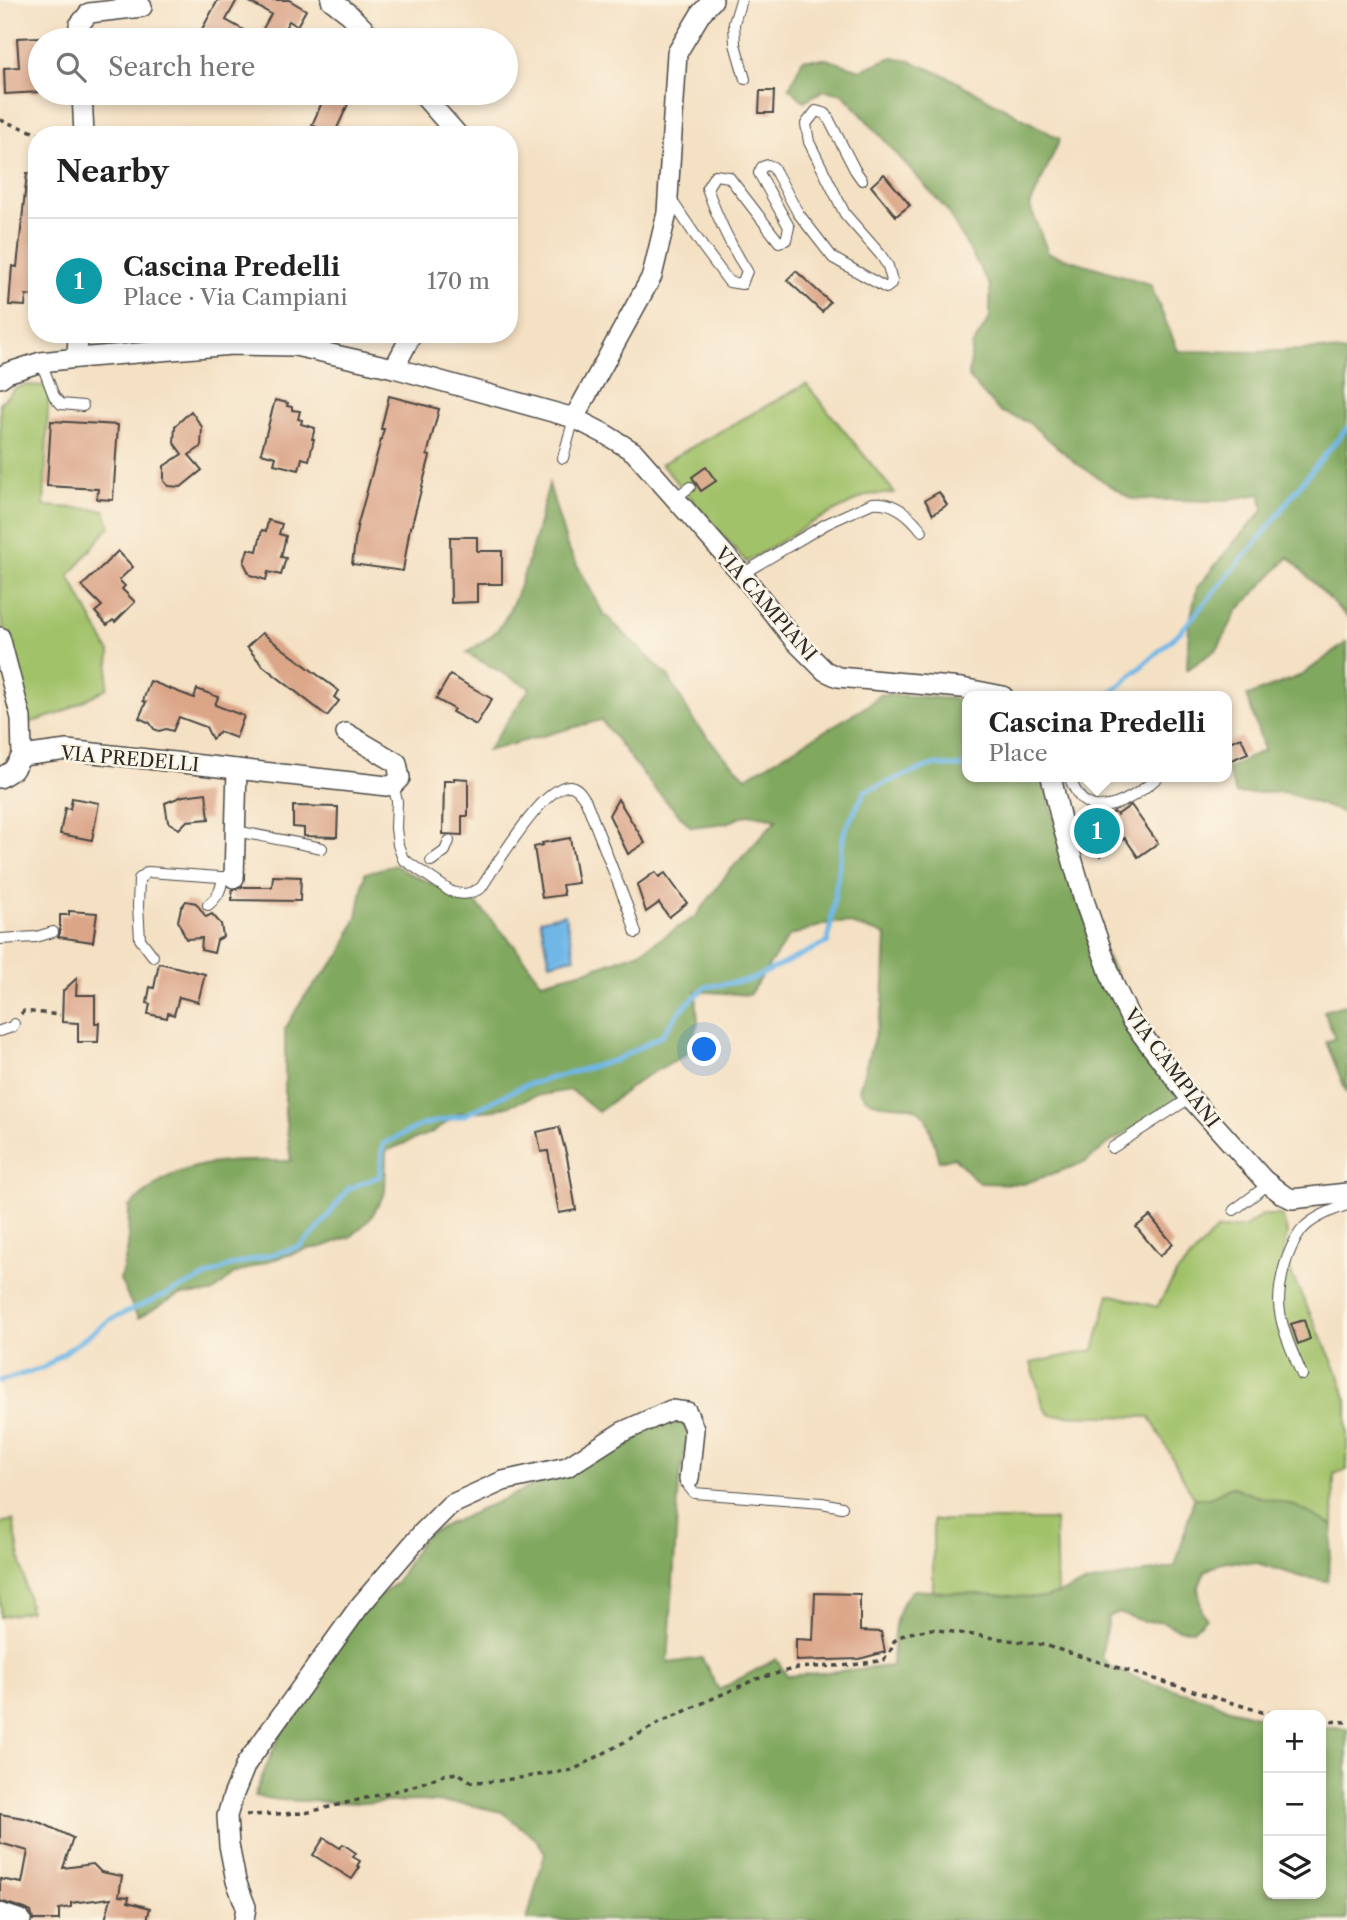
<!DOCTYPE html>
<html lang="en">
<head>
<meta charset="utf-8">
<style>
	body { margin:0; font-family:"Libre Caslon Text",serif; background:#f2f2f2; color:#222 }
	.controls { position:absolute; right:21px; bottom:21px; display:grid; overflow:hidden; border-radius:14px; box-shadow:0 4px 10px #0003 }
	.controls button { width:63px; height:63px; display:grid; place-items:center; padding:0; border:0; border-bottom:2px solid #e0e0e0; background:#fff; color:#222; font:35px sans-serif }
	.you { position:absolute; left:705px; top:1050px; width:24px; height:24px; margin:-18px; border:5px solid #fff; border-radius:50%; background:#1a73e8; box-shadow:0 0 0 10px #1a73e833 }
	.badge { display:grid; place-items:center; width:46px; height:46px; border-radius:50%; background:#b5179e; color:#fff; font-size:23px; font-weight:700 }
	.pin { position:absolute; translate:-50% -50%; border:4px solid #fff; box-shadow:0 2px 7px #0006 }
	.popup { position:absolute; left:962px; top:691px; width:270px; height:91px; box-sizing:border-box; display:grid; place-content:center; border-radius:14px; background:#fff; filter:drop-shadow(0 2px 5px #0005); font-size:23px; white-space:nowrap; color:#767676 }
	.popup b { font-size:26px; color:#222 }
	.popup::after { content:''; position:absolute; left:50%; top:100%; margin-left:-14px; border:14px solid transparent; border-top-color:#fff }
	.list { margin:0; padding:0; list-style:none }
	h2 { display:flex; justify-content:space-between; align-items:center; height:91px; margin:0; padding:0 28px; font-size:30px }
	h2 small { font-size:23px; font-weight:400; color:#767676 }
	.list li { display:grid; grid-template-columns:46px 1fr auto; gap:21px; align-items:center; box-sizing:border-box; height:126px; padding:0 28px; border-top:2px solid #e0e0e0 }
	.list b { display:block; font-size:26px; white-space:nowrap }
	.list p { margin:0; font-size:23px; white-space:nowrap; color:#767676 }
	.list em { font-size:23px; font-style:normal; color:#767676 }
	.icon { flex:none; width:38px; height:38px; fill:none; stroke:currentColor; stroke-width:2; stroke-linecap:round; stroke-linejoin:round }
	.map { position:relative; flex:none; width:1347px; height:1920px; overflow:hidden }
	.search { position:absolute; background:#fff; box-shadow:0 4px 10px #0003; left:28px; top:28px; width:490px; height:77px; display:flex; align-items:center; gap:18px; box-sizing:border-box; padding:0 24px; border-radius:38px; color:#767676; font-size:26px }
	.panel { position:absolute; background:#fff; box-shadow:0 4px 10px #0003; left:28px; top:126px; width:490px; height:217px; border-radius:28px }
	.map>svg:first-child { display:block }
	.green { fill:#a2c26a; stroke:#66764a; stroke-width:2 }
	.forest { fill:#81a85e; stroke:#566a44; stroke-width:2 }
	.water { fill:#70b7e7; stroke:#4e7189; stroke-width:2 }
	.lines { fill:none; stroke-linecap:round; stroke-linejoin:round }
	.stream { stroke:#70b7e7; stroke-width:5 }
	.building { fill:#dba588 }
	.lane-casing { stroke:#494642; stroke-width:12 }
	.street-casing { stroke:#494642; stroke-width:22 }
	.path { stroke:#494642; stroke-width:3.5; stroke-dasharray:5 5; stroke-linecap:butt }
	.lane { stroke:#fff; stroke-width:10 }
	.street { stroke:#fff; stroke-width:19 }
	.labels { text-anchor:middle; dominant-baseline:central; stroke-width:5; stroke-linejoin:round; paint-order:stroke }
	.street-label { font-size:19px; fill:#2b2b2b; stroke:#fcf5e5 }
</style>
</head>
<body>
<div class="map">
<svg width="1347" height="1920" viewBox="0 0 1347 1920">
	<rect width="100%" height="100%" fill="#fcf5e5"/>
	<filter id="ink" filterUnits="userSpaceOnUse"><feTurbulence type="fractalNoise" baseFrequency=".0143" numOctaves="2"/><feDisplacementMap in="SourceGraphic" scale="14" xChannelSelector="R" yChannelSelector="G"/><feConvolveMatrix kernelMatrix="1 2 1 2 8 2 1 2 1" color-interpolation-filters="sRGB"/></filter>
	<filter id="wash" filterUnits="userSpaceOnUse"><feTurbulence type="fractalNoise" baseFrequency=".00686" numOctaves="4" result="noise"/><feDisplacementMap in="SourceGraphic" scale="28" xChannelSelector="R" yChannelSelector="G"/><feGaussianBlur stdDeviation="1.57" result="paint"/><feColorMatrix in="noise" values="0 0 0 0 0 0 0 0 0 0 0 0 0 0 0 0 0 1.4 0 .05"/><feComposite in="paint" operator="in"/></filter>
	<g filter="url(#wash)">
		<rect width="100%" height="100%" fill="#f4e0c3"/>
		<!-- green -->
		<g class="green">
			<path d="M806 384 895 493 867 495 813 522 746 562 661 464Z"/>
			<path d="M26 385 49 386 44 506 105 510 110 526 69 576 110 653 107 688 59 714 28 723 0 614V403L16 388Z"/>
			<path d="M1262 1215H1282L1287 1232 1283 1256 1339 1375 1347 1401V1470L1334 1474 1333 1525 1293 1506 1256 1496 1231 1486 1209 1498H1194L1150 1417 1050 1415 1044 1408 1031 1363 1094 1350 1109 1294 1157 1307 1176 1274 1216 1230 1245 1227Z"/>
			<path d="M13 1520 30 1611 0 1617V1523Z"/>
			<path d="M933 1520H1055L1057 1594 1045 1598 933 1593Z"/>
		</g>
		<!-- forest -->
		<g class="forest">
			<path d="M892 57 908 60 948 77 1060 139 1030 206 1048 253 1150 284 1178 351 1259 352 1321 349 1347 353V617L1289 557 1237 611 1218 648 1187 670 1189 626 1197 588 1235 541 1263 511 1261 494 1218 501 1131 499 1076 463 1028 422 999 411 969 378 972 346 990 318V286L946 209 843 94 824 90 804 101 789 88 803 59H826L861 70Z"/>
			<path d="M549 484 567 546 603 613 668 676 693 720 722 754 746 777 867 706 881 694 967 700 968 777H1043L1074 895 1181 1098 1108 1144 1086 1162 1023 1184 979 1183 954 1157 939 1161C936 1151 930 1125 925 1117 912 1098 885 1111 867 1099 864 1097 862 1093 859 1090L883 1006 886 935 847 923H829L789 936 749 995 696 991 698 1022 686 1054 643 1078 598 1112 571 1090 536 1096 495 1110 459 1113 435 1131 386 1151 385 1192 371 1218 352 1236 322 1247 308 1249 271 1260 234 1274 212 1293 179 1295 138 1318 120 1280 128 1247 129 1207C141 1197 154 1184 168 1177 207 1158 248 1161 291 1161L285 1114V1029L304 997 341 954 357 917 365 873 395 865 404 871 476 903 514 945 541 982 592 969 640 952 696 916 728 873 777 819 749 814 727 823 691 827 653 787 601 720 487 751 530 688 466 653C476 646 489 639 497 630 522 600 538 523 549 484Z"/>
			<path d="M1347 642V814L1285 792 1236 794 1227 769 1264 750 1247 696 1302 675Z"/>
			<path d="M1344 1005 1347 1006V1093L1326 1042 1335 1038 1324 1011Z"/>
			<path d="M681 1420 688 1434 679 1484 668 1663 702 1658 719 1690 776 1659 787 1676 892 1666C894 1639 891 1610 913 1590L1046 1598 1087 1583 1175 1567 1194 1498H1209L1231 1486 1256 1496 1293 1505 1333 1525 1328 1581 1302 1577 1257 1563 1225 1561 1205 1571 1198 1589 1202 1611 1206 1618 1193 1630 1177 1629 1162 1621 1145 1622 1118 1613 1108 1617 1102 1653V1658L1110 1667 1144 1681 1205 1698 1229 1709 1268 1719V1894H1321V1727L1347 1729V1920H527L545 1853 537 1840 502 1812 465 1804 418 1801 360 1803 279 1800 254 1796 278 1739 298 1702 356 1614 396 1583 424 1535 524 1490 625 1436Z"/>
		</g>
		<!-- water -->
		<path class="water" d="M565 914 575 957 550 963 540 920Z"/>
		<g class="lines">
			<!-- stream -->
			<g class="stream">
				<path d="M1105 696 1116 689 1180 632 1262 536 1303 481 1347 428"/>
				<path d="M0 1381 43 1368 111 1319 230 1266 299 1247 316 1232 348 1189 380 1176 383 1144 422 1125 465 1115 523 1086 616 1060 661 1036 681 1010 705 987 750 980 828 942 844 832 865 791 932 765 968 767"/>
			</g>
		</g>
		<g id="blocks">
			<!-- building -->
			<g class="building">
				<path d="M218 0H237L226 20 258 38 271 14 246 0H289L306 10 297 26 289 21 278 40H196Z"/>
				<path d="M40 37V92L5 94 4 68 19 67 17 38Z"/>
				<path d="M760 91H774L773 113H759Z"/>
				<path d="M326 93H353L334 135 312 125Z"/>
				<path d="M27 173 37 174V277L35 296 26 295 25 306 9 305 12 266 17 267Z"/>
				<path d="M884 174 910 205 896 216 871 186Z"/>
				<path d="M796 271 830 302 822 312 787 280Z"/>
				<path d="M389 396 439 409 427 455 430 456 411 528 410 527 403 571 352 564 357 527 384 429H381Z"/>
				<path d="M275 400 288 403 287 406 292 407V410L300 411 298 419 302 420 301 424 315 428 312 439H314L309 460 302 458 299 470 274 464 276 457 261 453Z"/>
				<path d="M191 411 202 427 201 447 189 455 202 470 181 487 168 486 164 481V466L182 454 174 443 175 426Z"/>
				<path d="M51 421 118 425 113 500 97 499 98 489 47 486Z"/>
				<path d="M706 467 716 481 701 491 692 477Z"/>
				<path d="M939 492 947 505 933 514 925 500Z"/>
				<path d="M268 520 282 524 279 534 286 536 281 557 286 558 281 575 268 572 266 580 250 575 244 563 248 549 257 551 262 530 266 531Z"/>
				<path d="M450 537H477V551H502V584H477V602L451 603Z"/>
				<path d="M118 551 133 567 119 580 125 586 122 589 135 602 115 622 113 620 107 625 95 612 102 606 82 586Z"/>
				<path d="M262 633 339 691 334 697 339 701 327 716 263 666 247 647Z"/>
				<path d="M450 675 492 699 476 725 452 712 454 709 436 699Z"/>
				<path d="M150 681 194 698 197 689 218 697 215 705 244 716 236 738 220 732 212 739 206 727 179 717 173 731 166 729 159 731 154 729 150 723 139 718 146 702 143 701Z"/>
				<path d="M1241 737 1248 753 1227 762V743Z"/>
				<path d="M454 778 468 779V816H462V835L443 834 444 781H454Z"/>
				<path d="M206 793 209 819 187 821 179 829 168 822 165 803 183 796Z"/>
				<path d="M72 798 99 803 92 840 60 834 65 808 70 809Z"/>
				<path d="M618 799 645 843 628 854 609 815Z"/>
				<path d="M1131 805 1158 843 1138 857 1125 838 1100 856 1082 830 1101 817 1103 820 1114 812 1117 815Z"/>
				<path d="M293 806 338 807 337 837 304 836V828L293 827Z"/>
				<path d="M570 838 578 883 562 885 564 895 542 898 534 847 543 845 542 843Z"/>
				<path d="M655 872 659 877 665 873 687 903 669 917 659 903 646 912 637 885Z"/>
				<path d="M273 876 301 877 300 901 232 900V890L242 887H272Z"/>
				<path d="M186 901 196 903 206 917 212 914 221 924 223 937 217 940 214 953 201 950 202 938 186 939 178 921 181 908Z"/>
				<path d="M69 911 97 913 93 942 58 937 60 933V915H69Z"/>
				<path d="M159 963 205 974 198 1002 179 997 174 1015 168 1013 167 1018 148 1014 150 1004 147 1003 150 987 154 988Z"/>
				<path d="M77 978 76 995H95V1023H99L98 1042H78V1023L62 1022 63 991Z"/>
				<path d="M559 1127 567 1157 576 1210 559 1213 548 1151 541 1152 537 1132Z"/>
				<path d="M1150 1216 1173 1244 1160 1256 1136 1227Z"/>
				<path d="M1304 1320 1310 1339 1298 1344 1291 1324Z"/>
				<path d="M815 1593 860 1594V1631L881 1632 885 1652 859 1659 796 1661V1639L813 1640Z"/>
				<path d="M0 1814 24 1818 44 1824 73 1838 63 1868 93 1864 101 1872 122 1876 119 1896 129 1897 128 1902 150 1908 147 1920H105L111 1898 71 1903V1907L59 1909V1920H33L31 1912 25 1909 0 1901V1879L22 1883 28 1851 0 1843Z"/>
				<path d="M324 1838 340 1848 343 1844 356 1853 353 1857 360 1861 357 1866 360 1867 352 1879 313 1855Z"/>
			</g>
		</g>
	</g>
	<g filter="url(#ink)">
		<use href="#blocks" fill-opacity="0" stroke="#494642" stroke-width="2"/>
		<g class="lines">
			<defs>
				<g id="lane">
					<path d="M741 0 734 23 735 44 745 79"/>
					<path d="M670 198 703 247 729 282 742 284 747 271C730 245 717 217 707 188L715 175 729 177 779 242 786 240 789 227 759 173 762 167 768 165 773 167 798 213 833 258 886 288 890 285 892 281 888 266 880 254 845 214 809 142 806 124 816 111 826 114 855 170 862 180"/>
					<path d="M41 362 54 396 61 404 83 406"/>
					<path d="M563 458 574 418"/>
					<path d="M675 498 690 487"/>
					<path d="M742 574 826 524 872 503C894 500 910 515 922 531"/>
					<path d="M1069 777C1073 785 1076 795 1084 801 1107 818 1141 792 1158 777"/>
					<path d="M393 785 397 801 396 828 398 845 403 859 450 891C462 896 470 894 481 888 495 867 545 783 570 786 578 787 582 795 586 801L629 911 636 933"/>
					<path d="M236 831 322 848"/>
					<path d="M431 861 445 851 449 841"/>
					<path d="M208 905C218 897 221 890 223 877"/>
					<path d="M0 939 36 937 53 932"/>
					<path d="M153 956 140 939 138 906 139 879 148 872 234 878"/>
					<path d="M0 1031 12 1027 14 1024"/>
					<path d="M1112 1148 1190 1098"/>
					<path d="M1234 1210 1269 1184"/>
					<path d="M1302 1375C1293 1353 1280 1327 1279 1303 1279 1280 1287 1250 1301 1231 1311 1218 1332 1210 1347 1205"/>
					<path d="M689 1479V1487L694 1493 822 1503 842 1507"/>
				</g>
				<g id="street">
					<path d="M331 0 349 14 375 40"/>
					<path d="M79 40V25L89 13 142 7"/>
					<path d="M82 93 84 135"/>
					<path d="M421 93 458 135"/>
					<path d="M77 358 78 334"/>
					<path d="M394 368 412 334"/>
					<path d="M0 378 7 373 41 362 77 358 232 345 295 346 394 368 574 418 605 434 634 452 742 574 795 641 825 671 838 677 962 688 1003 696"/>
					<path d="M574 418 652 276 667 213 677 53 701 13 713 0"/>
					<path d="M0 637 21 718 22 756"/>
					<path d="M22 756 67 750 387 786 393 785 400 778 397 763 346 733"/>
					<path d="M1051 777 1062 824 1085 903 1114 985 1131 1020 1187 1094 1264 1180 1282 1194 1292 1199 1347 1193"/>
					<path d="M0 778 13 770 22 756"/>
					<path d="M234 878 237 769"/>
					<path d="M0 1913 21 1920"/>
					<path d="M244 1920 246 1907 236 1881 229 1845 227 1816 233 1796 246 1764 359 1607 423 1532 450 1505 503 1481 567 1467 622 1432 671 1410 687 1412 694 1429 689 1479"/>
				</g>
			</defs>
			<!-- lane casing -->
			<use href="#lane" class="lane-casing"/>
			<!-- street casing -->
			<use href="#street" class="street-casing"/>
			<!-- path -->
			<g class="path">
				<path d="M0 120 42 135"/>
				<path d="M21 1014 24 1011 60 1015"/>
				<path d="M1321 1721 1347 1722"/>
				<path d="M246 1815 305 1813 411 1787 443 1775 458 1773 472 1782 498 1781 573 1770 663 1721 756 1679 797 1668 853 1665 884 1660 891 1650 894 1641 905 1634 931 1629 1044 1645 1262 1712 1284 1715"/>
			</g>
			<!-- lane -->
			<use href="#lane" class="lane"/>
			<!-- street -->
			<use href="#street" class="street"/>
		</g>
	</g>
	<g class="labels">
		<!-- street labels -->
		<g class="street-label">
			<text transform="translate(766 604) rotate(49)">VIA CAMPIANI</text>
			<text transform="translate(130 759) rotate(5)">VIA PREDELLI</text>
			<text transform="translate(1172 1068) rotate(53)">VIA CAMPIANI</text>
		</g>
	</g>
</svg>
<div class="controls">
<button>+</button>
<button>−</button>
<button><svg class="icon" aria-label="layers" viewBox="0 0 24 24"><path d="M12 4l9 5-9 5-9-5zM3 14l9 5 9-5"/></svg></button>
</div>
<div class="you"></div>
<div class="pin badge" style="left:1097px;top:831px;background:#0f9aa8">1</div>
<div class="popup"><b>Cascina Predelli</b>Place</div>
<div class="search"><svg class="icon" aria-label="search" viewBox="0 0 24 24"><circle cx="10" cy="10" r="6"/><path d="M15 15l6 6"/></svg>Search here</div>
<section class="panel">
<h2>Nearby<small></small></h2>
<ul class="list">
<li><span class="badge" style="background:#0f9aa8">1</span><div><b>Cascina Predelli</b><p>Place · Via Campiani</p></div><em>170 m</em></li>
</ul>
</section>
</div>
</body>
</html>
